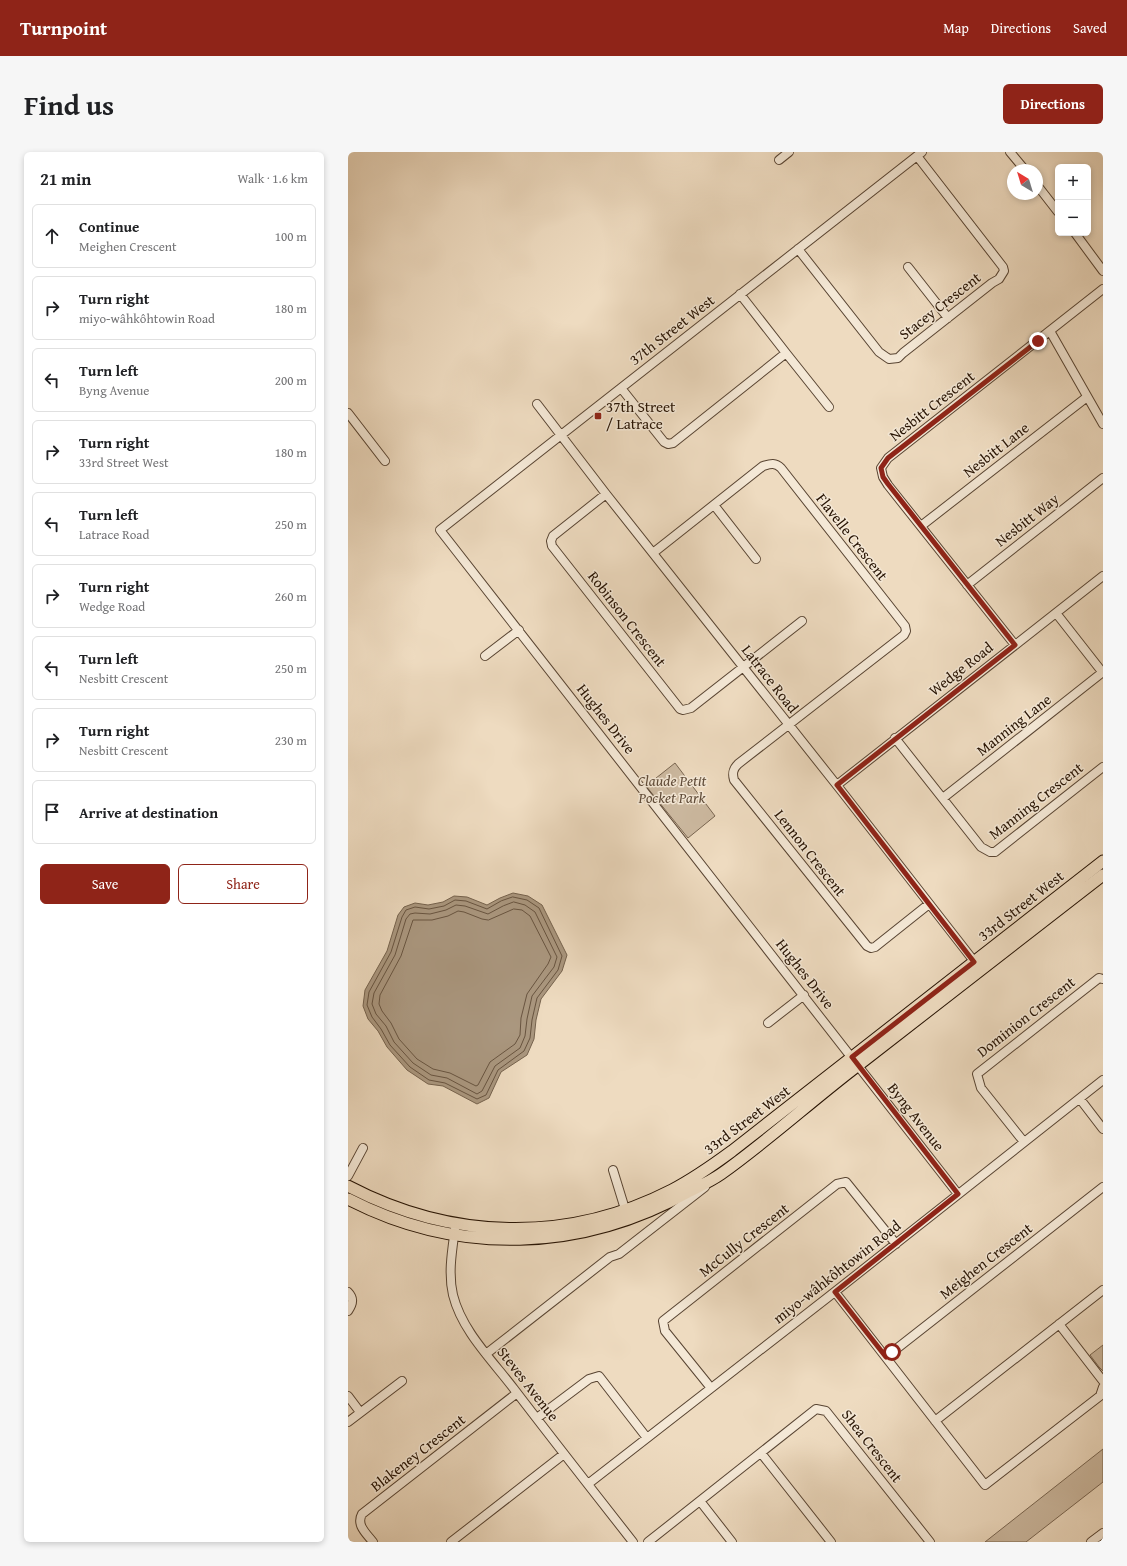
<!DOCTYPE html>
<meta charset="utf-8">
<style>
:root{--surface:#fff;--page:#f6f6f6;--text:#202124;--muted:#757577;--line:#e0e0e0;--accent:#8f2418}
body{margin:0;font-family:"Gentium Book Plus",serif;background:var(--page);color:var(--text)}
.controls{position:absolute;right:12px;top:12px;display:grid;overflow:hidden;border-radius:6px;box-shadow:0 2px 6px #0003}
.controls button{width:36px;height:36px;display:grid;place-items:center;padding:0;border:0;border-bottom:1px solid var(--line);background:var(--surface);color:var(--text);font:20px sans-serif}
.compass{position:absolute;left:659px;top:12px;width:36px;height:36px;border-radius:50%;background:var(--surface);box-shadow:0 2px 6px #0003;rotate:322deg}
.stop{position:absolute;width:12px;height:12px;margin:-9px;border:3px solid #8f2418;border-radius:50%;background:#fff}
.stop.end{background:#8f2418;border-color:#fff;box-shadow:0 1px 4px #0008}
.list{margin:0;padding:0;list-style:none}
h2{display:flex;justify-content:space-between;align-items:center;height:52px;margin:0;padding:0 16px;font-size:17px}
h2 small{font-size:13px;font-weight:400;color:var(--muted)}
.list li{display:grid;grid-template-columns:26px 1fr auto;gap:12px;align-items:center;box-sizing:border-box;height:64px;margin:0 8px 8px;padding:0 8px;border:1px solid var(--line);border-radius:6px}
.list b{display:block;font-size:15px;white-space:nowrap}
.list p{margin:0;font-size:13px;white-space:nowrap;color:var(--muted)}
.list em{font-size:13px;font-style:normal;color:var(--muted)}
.actions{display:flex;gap:8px;padding:12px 16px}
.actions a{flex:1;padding:9px 0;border:1px solid var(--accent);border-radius:6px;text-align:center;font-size:14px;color:var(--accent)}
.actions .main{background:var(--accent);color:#fff}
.icon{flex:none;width:22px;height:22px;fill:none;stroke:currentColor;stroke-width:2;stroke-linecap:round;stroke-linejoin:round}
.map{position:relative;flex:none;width:755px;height:1390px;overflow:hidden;border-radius:6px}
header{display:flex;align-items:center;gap:24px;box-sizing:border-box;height:56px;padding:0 20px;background:var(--accent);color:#fff}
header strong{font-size:19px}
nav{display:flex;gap:22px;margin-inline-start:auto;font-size:14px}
.intro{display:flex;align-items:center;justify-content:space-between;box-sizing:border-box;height:96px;padding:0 24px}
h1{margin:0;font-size:28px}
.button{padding:10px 18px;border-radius:6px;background:var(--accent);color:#fff;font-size:14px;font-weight:700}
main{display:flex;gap:24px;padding:0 24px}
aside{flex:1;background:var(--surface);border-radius:6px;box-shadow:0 2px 6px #0003}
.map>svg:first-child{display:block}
.green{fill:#ccb9a0;stroke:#796651}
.water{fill:#aa977f;stroke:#75624d}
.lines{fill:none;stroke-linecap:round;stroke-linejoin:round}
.shore{stroke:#685440;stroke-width:1}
.minor-casing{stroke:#584432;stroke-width:10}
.major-casing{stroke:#261202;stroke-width:13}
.minor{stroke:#f4e8d6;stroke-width:8}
.major{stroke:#eedbc0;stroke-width:11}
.route{stroke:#8f2418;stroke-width:5}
.poi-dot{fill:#8f2418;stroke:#f4e8d6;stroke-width:1.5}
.labels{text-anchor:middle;stroke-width:3;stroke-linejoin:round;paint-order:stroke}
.street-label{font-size:15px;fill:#261202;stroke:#f4e8d6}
.poi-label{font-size:15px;fill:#261202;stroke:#f4e8d6;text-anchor:start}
.park-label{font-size:15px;font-style:italic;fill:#604c39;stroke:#f4e8d6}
</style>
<header>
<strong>Turnpoint</strong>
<nav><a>Map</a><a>Directions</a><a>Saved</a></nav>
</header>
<div class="intro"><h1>Find us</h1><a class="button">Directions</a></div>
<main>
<aside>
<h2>21 min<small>Walk · 1.6 km</small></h2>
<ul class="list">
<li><svg class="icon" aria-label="ahead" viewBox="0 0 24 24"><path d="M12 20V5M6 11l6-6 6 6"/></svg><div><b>Continue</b><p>Meighen Crescent</p></div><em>100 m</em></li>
<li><svg class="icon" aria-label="right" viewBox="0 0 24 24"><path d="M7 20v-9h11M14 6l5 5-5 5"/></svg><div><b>Turn right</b><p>miyo-wâhkôhtowin Road</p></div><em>180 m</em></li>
<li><svg class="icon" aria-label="left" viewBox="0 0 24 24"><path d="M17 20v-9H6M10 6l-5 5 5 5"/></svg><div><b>Turn left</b><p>Byng Avenue</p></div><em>200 m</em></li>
<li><svg class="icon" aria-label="right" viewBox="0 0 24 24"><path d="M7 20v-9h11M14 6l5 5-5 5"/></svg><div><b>Turn right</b><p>33rd Street West</p></div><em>180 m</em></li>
<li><svg class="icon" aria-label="left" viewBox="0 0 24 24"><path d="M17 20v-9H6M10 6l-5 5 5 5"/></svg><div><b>Turn left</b><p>Latrace Road</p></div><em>250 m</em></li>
<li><svg class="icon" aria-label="right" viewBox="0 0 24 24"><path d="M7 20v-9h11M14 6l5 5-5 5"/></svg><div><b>Turn right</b><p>Wedge Road</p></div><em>260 m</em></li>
<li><svg class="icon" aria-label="left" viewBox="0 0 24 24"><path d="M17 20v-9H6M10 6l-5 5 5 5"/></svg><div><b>Turn left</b><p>Nesbitt Crescent</p></div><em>250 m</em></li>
<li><svg class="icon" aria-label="right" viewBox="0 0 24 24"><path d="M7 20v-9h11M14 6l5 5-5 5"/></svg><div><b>Turn right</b><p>Nesbitt Crescent</p></div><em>230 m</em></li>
<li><svg class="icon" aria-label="arrive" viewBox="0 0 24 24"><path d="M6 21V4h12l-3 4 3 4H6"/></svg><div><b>Arrive at destination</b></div></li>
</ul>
<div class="actions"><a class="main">Save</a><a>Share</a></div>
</aside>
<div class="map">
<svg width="755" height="1390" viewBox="0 0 755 1390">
<rect width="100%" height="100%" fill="#eedbc0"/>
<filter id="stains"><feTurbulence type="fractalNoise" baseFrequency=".005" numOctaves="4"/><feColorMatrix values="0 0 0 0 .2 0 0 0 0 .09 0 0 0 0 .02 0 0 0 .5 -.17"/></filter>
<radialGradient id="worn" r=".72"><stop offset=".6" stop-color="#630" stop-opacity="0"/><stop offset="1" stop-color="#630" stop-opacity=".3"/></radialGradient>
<!-- green -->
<path class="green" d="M327,611L367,664L340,686L298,634Z
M755,1193V1219L751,1215L742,1203Z
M755,1297V1330L678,1390H637Z"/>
<!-- water -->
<path class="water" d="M165,741L180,744L194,753L219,803L214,819L193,847L188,868L186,887L179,903L153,920L141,946L129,952L95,934L80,932L59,918L39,895L30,879L20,867L15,854L17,838L39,799L50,763L56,755L67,751L80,753L95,750L106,744L119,745L139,753L152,746Z"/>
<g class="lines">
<!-- shore -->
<path class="shore" d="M165,745L179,748L191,756L214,804L210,818L189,846L184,868L182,886L176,899L150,918L138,943L129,947L97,931L81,928L62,915L42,893L33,877L24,865L19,853L21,840L43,800L54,765L58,758L67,755L81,757L96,754L107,748L118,749L139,757L153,749Z
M166,750L177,753L187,760L209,805L206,815L184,844L179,867L177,884L172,896L147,914L134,939L129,942L99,926L83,923L65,911L46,890L38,874L28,862L24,852L26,841L47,803L58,767L62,762L67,761L82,762L98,758L108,753L117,754L140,762L155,754Z
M166,757L174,758L182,764L203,805L200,812L179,842L173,866L172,883L167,892L142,910L130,933L128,934L102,921L85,917L69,907L51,887L43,871L34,859L31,852L32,843L53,804L65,768H84L100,764L110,759L116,760L134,767L140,768Z"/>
<defs>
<path id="minor" d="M574,0L92,378L610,1042
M662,0L677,18
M431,8L441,0
M689,33L710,60
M727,81L755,119
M450,97L531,200L541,207L550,206L555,201L644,131L651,127L656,119L655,115L569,4
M560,115L600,166
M702,179L755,272
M438,201L481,255
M273,236L316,290L320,292L325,291L438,201L392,142
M189,252L258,342L495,641L629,813
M0,261L37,309
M258,342L205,384L203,389L204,394L332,557L335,558L343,556L454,469
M366,353L408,407
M573,374L739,245
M305,401L415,314C422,312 427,310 433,316L557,474L558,479L556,483L390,612C385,617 384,621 386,628L519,794L523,796L527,795L581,752
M619,433L755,326
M708,461L755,521
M667,493L540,333L535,325L533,316L540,306L755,137
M137,504L171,478
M547,586L633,695L642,700H647L755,615
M489,633L755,424
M595,646L755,520
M420,871L456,843
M732,947L755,977
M676,990L633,936L629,922L751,826L755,827
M265,1018L277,1057
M0,1024L15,996
M107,1077C104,1099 100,1121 105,1143C114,1179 144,1208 166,1237C205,1288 245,1339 285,1390
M0,1140C6,1146 5,1152 0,1159
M487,1140L637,1333L752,1244L755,1235
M711,1172L755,1229
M138,1202L262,1105L271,1102L357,1035
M538,1205L755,1035
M363,1236L317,1179L315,1169L489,1032L498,1030L548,1092
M0,1244L12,1260
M189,1266L241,1227L251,1224L299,1286
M587,1269L755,1138
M0,1270L54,1229
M413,1301L483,1390
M240,1332L479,1146L755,928
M352,1349L384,1390
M25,1390C18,1381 8,1373 14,1362L169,1241
M103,1390L216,1302
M300,1390L468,1257L478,1259L482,1264L582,1390
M743,1390L755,1381"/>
<path id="major" d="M0,1034C103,1088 219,1092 324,1038C345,1027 365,1013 384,999L755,709
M0,1047C110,1104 234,1100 342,1039C352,1034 363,1029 373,1022C418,990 460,952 504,918C588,853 672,788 755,723"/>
</defs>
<!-- minor casing -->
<use href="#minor" class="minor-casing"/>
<!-- major casing -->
<use href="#major" class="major-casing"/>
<!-- minor -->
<use href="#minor" class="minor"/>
<!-- major -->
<use href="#major" class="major"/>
</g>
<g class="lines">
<!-- route -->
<path class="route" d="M544,1200L538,1205L487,1140L610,1042L504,905L626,810L489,633L667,493L540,332L535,325L533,316L540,306L690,189"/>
</g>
<!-- markers -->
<rect class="poi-dot" x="246" y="260" width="8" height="8" rx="2"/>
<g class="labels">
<!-- street labels -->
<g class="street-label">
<text transform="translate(592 154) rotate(-38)" y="5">Stacey Crescent</text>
<text transform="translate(324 178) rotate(-38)" y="5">37th Street West</text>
<text transform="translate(584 254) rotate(-38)" y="5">Nesbitt Crescent</text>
<text transform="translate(648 298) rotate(-38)" y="5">Nesbitt Lane</text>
<text transform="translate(679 368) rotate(-38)" y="5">Nesbitt Way</text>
<text transform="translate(504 385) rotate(52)" y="5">Flavelle Crescent</text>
<text transform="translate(279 467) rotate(52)" y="5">Robinson Crescent</text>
<text transform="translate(613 517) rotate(-38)" y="5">Wedge Road</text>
<text transform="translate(422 527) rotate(52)" y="5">Latrace Road</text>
<text transform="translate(258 567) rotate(52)" y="5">Hughes Drive</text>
<text transform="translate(666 573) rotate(-38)" y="5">Manning Lane</text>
<text transform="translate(688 649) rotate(-38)" y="5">Manning Crescent</text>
<text transform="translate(462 701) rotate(52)" y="5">Lennon Crescent</text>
<text transform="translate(673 754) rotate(-38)" y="5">33rd Street West</text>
<text transform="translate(457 822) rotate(52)" y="5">Hughes Drive</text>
<text transform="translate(678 865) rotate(-38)" y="5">Dominion Crescent</text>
<text transform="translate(568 965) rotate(52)" y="5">Byng Avenue</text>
<text transform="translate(399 968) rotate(-37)" y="5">33rd Street West</text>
<text transform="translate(396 1088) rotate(-38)" y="5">McCully Crescent</text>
<text transform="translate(638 1109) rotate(-38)" y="5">Meighen Crescent</text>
<text transform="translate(489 1120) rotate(-38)" y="5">miyo-wâhkôhtowin Road</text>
<text transform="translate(180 1232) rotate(52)" y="5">Steves Avenue</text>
<text transform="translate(524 1294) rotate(52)" y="5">Shea Crescent</text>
<text transform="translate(70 1301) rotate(-38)" y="5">Blakeney Crescent</text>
</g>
<!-- poi labels -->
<g class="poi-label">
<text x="258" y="260">37th Street<tspan x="258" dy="17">/ Latrace</tspan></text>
</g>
<!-- park labels -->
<g class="park-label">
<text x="324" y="634">Claude Petit<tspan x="324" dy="17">Pocket Park</tspan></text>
</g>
</g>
<rect width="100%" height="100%" filter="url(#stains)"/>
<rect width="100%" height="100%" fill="url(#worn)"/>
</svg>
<div class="controls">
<button>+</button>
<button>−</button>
</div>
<svg class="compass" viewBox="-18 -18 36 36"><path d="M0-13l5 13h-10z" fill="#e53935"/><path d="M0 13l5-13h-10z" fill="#757577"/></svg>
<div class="stop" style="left:544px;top:1200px"></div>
<div class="stop end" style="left:690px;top:189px"></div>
</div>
</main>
